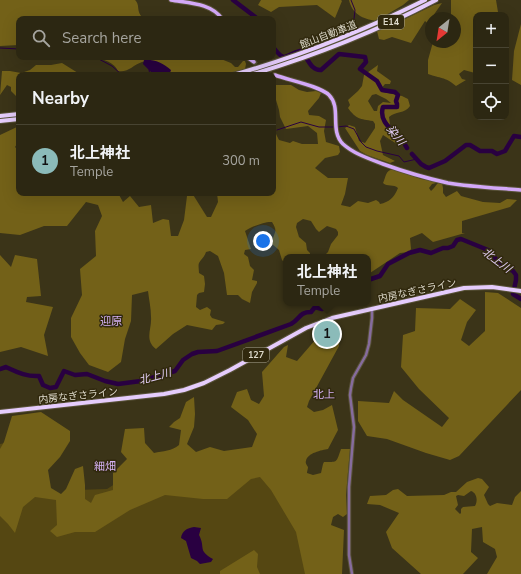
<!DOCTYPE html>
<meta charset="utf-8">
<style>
:root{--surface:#2c2712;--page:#383320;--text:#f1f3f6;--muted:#a6a59f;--line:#484432;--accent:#8bbbb9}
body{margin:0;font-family:"Nunito Sans","Noto Sans JP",sans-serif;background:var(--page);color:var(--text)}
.controls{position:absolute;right:12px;top:12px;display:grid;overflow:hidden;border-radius:8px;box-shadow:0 4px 16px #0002}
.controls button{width:36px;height:36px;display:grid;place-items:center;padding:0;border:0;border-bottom:1px solid var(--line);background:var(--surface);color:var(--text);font:20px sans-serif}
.compass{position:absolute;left:425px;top:12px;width:36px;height:36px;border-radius:50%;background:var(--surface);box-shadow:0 4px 16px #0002;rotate:210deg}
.you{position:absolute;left:263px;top:241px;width:14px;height:14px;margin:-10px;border:3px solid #fff;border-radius:50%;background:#1a73e8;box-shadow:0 0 0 6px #1a73e833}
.badge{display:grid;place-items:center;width:26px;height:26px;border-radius:50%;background:var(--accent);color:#111;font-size:13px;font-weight:700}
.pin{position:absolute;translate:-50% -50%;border:2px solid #fff;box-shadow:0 1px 4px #0006}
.popup{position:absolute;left:283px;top:254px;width:88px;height:52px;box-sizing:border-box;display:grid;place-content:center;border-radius:8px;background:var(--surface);filter:drop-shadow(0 1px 3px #0005);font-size:13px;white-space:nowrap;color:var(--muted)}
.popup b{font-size:15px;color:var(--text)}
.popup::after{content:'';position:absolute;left:50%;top:100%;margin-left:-8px;border:8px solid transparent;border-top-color:var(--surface)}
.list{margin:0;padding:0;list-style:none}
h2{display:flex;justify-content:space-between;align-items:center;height:52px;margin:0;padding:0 16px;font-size:17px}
h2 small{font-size:13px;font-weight:400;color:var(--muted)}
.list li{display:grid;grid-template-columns:26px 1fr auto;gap:12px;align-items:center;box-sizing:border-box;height:72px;padding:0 16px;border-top:1px solid var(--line)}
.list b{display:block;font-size:15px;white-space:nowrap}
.list p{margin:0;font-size:13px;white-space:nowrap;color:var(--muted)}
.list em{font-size:13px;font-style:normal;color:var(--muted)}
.icon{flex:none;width:22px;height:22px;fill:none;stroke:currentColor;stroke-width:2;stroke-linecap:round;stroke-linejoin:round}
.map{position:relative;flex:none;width:521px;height:574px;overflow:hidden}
.search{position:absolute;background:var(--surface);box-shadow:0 4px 16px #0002;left:16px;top:16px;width:260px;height:44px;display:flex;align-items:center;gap:10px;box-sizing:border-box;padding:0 14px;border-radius:8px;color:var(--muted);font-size:15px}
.panel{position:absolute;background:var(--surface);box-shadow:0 4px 16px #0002;left:16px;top:72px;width:260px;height:124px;border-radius:8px}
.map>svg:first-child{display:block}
.green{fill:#554712}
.forest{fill:#736118;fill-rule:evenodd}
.water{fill:#290041}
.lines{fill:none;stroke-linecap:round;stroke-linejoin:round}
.stream{stroke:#290041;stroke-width:1}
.river{stroke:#290041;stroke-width:4.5}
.major-tunnel{stroke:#534d33;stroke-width:3.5;stroke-dasharray:3.5 2;stroke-linecap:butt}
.minor-casing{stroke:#585238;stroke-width:4.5}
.major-casing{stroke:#585238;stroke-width:5.5}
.highway-casing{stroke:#585238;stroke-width:6}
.minor{stroke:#866c9d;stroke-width:2.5}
.major{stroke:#d3a8f8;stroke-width:3.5}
.highway{stroke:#e5ccfc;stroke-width:4}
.labels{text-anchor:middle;stroke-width:3;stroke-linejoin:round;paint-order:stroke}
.shield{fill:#31290e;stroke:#a9a492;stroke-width:1}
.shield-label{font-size:9px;font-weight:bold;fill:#ddd9ca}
.street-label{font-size:10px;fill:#ddd9ca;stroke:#31290e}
.water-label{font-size:11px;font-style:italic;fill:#e3cff6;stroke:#31290e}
.neighbourhood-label{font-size:11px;fill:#d5b1f4;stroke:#31290e}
</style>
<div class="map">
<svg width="521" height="574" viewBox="0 0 521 574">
<rect width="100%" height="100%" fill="#3b3418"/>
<!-- green -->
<path class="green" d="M37,436V484L71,499L76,490L107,489L121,480L267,465L334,574H0V444Z"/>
<!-- forest -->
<path class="forest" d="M0,0H135C141,6 135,11 144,19H19V45L0,46Z
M261,0H341L342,1L335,18L317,5L279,7L271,12L258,5Z
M349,0H409L403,5L376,21C363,19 352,14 349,0Z
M451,0H496L498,12L496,15H476V72L475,73L464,70L459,74L462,79L466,80L456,86C444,76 441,79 428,74V60L433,42H455V18H451Z
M442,3L433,16L434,18H431V26L425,21L411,43L392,37L384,40L379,39L377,31L403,20L434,5Z
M521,24V85L512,80L514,51Z
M96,57H216L231,63L235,67H238L243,61H245L246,64L245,69L224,75H173C169,69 149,60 142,62C133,65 128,73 118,71C114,62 104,60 96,57Z
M62,63L78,73L85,75H19V99L11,91V87L7,85L0,95L2,71H10L21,73L30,70L36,65H51Z
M378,65L377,71L391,81L390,84H385L380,90L383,92L402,96L408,99L410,106C405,114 395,111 389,117L391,132L399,135L407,144L400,146L383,135L380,141L383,155L395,161L390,163L367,155L360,151L345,128L349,125L355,127L359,141L365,143L375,128V124L373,121C360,119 356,119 348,108L350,105L348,100L358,91L362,86L364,75ZM376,94L386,99L391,103L383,102L378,106L377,111H374L368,101L372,95Z
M273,85H291L299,90L307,92L316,91L321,93L319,98L308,111L309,115L319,116L326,120L324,131L326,142L339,146L340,152L338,155L325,158L315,168L328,178H348L345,194L341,205L350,207L358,201L368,203L376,200L379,202L380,204C389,202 394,198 398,188C394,184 387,187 383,183C386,177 385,170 394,169L421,179L436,181V183L432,184L429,188L431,191L434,188L437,184L440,182L442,183L443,188V193L446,197L457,191L461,196L483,202L500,203L507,199L517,200L510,207L462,221V233H465L433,242L422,233L410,238L411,249L409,252L400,253L370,273L368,270V257H323L328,252L331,244L338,235V232L336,229L327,226L319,232L316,229L311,221L303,219L297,223L296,227L299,237L306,243L307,250L310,253V257H286V264L282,260L279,250L272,244C273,232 279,233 272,222C266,221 250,227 245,231L251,249L245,250L244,254L248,257L250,266L254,270L252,280L257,281V283L252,292L250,303L242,299L238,295H227L224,273L218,256L210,251L206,252C204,258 201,259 199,263C198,265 199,270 199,273L204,276L205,284L204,292L199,293L197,295L196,307L200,310L207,307L211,310L210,315L212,318L225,322L223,324L216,325L212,330L187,325L173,334L156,349C144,340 152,329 151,317C151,308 149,300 148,291L132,295L131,321L125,339L121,362L108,372L89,365L80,353L71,337V318L82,295L80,269L96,256L95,231L102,216L98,205L86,202L67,226H44L20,235L0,233V135L19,126V141L15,147L19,151V193H118L123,202L130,196L139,207L151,205L153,223L163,219L169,220L171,236H178L184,220L187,196L192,193L207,217H211L218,202L217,193H273V135L276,134L279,140L290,143L293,141L302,144H318L317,133L308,126L286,129L280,117L279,110L276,100L273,96Z
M0,255L11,267L15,255L37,259L41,296L27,297L26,302L53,307L44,335L48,356L21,347L0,352Z
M485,292L498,293L521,308V390L459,456L450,460L426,453L387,439L367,436L358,421V401L389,403L394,391L403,400L442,427L449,418L419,389L401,367L403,335L415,331L416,308L450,309L460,299L476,310L467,322L461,340L469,346L485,331Z
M321,325L340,328L339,346L309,401L307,407L314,412L323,410L332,405L338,430L328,449C322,450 307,453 306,461C305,463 307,465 308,467C308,469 307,471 307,473L313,475L321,473L323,464L324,462C338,462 336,463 341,449H350L346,495L347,514L343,517L338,514L333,517L331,525L344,530L342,574H305L296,532L271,490L260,477L251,479L227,499H203L165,495L130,510L95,532H75L57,537L50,531L57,525L56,500L35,497L23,507L15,533L8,524L0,516V449L4,442L12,416L41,412L70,431V441L60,457L48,470L51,488L61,494L66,489L75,469L83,466L85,485V499L91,503L95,495L113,490V473L127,459L121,452L125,429L144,428L145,443L154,453C163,451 172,451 179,445L181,430L169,427L174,422L180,418L186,402L194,397L195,414L194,427L187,444L196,452L210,447L224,451L252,447L257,434L248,420L231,407L237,392L247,389L251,400L259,404L264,396L262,372L284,347L288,345L286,357L297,361L316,339Z
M478,478L482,479L489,487L484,495L488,504L490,506L497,503L512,505L515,497L521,491V574H487L497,557L495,549L483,542L482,527L472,529L471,552L478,558L463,574H421L392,548L386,532L399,513L380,505L367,504L370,496L386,495L393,490L398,489L407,496L444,495L451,492H456L467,482ZM471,491C477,493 478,501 475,506L463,507L461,509V513L460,514L455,509L458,505L456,496L458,495L464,496Z
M254,550L258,554L257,567L260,574H220V571Z"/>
<!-- water -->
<path class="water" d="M144,60C154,59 163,63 171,70L170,73C153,76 155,76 143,64Z
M194,527L201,528L199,535C206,548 197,550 213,559L211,562L200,564L197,561L191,558L186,541L181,538C182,531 187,528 194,527Z"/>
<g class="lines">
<!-- stream -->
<path class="stream" d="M351,0L355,10L354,19
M0,48L19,49
M95,57L112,66L122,75
M149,70L150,75
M169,72L173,75
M337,127L346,126L354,129L361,142L366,147L377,151L399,156L404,162L417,159
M277,130L301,122L319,127H334"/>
<!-- river -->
<path class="river" d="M233,0L258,19
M273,47C286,64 284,55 300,51C308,56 310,71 321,70L339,54L365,57L366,62L360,69L377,81L382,90L395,92L398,95L396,101L397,104V107H383C377,125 401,134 407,148
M412,154L421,164L426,167L429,168L445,161L466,145H470L480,151H492L497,154L505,151L514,136L521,137
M368,280L380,276L388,264L409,253L420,250L431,253L443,248H448L453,246L457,240L461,239L488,250L501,265L513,271L516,275V280L513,294L521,299
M0,369L6,367C17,372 27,377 39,376L43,385L50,388L56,387L64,371L75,375L87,374L105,381L118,384L141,381L175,371L183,360L192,354L198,352L217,351L291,324C300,319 299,312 311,312L315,307L322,309L334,303"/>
<!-- major-tunnel -->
<path class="major-tunnel" d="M254,62L275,75"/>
<defs>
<path id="minor" d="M352,574L349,555V487L354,427L350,395L351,388L353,378L366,355L369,344L372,318V308"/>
<path id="major" d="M171,0C188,3 212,3 222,19
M247,57L254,62
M275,75C288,80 320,86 329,95C342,108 329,130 343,144C354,154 370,159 383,164C405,172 426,178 448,183C472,187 497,188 521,190"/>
<path id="highway" d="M233,75C300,56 363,31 425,0
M250,75C314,56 377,31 436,0
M0,116L19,114
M0,121L19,119
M0,412L164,394L184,390L204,383L230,370L306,328L332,318L464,288L492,287L521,291"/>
</defs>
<!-- minor casing -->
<use href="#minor" class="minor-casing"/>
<!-- major casing -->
<use href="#major" class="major-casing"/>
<!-- highway casing -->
<use href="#highway" class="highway-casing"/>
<!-- minor -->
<use href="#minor" class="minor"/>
<!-- major -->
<use href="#major" class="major"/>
<!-- highway -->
<use href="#highway" class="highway"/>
</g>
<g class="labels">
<!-- shield labels -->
<g class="shield">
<rect x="378" y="15" width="26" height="14" rx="3"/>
<rect x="243" y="348" width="26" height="14" rx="3"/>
</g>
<g class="shield-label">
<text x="391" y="25">E14</text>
<text x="256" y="358">127</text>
</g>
<!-- street labels -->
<g class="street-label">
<text transform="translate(328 34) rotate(-21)" y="4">館山自動車道</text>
<text transform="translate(417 290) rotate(-12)" y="4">内房なぎさライン</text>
<text transform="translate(78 395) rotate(-6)" y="4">内房なぎさライン</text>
</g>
<!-- water labels -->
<g class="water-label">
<text transform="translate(396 135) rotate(51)" y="4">染川</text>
<text transform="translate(497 260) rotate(37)" y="4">北上川</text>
<text transform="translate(155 376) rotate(-15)" y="4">北上川</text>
</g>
<!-- neighbourhood labels -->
<g class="neighbourhood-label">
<text x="111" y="325">迎原</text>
<text x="324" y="398">北上</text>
<text x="105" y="470">細畑</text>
</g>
</g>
</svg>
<div class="controls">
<button>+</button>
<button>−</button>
<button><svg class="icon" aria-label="locate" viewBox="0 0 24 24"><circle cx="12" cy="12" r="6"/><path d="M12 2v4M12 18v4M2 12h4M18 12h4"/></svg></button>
</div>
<svg class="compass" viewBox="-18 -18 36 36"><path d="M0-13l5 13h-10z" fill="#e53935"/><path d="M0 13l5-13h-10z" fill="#a6a59f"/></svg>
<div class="you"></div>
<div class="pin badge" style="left:327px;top:334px">1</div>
<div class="popup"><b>北上神社</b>Temple</div>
<div class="search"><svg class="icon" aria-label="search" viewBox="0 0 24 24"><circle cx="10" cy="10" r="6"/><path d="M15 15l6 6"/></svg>Search here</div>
<section class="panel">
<h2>Nearby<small></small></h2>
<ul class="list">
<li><span class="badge">1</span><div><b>北上神社</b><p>Temple</p></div><em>300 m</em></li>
</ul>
</section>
</div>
